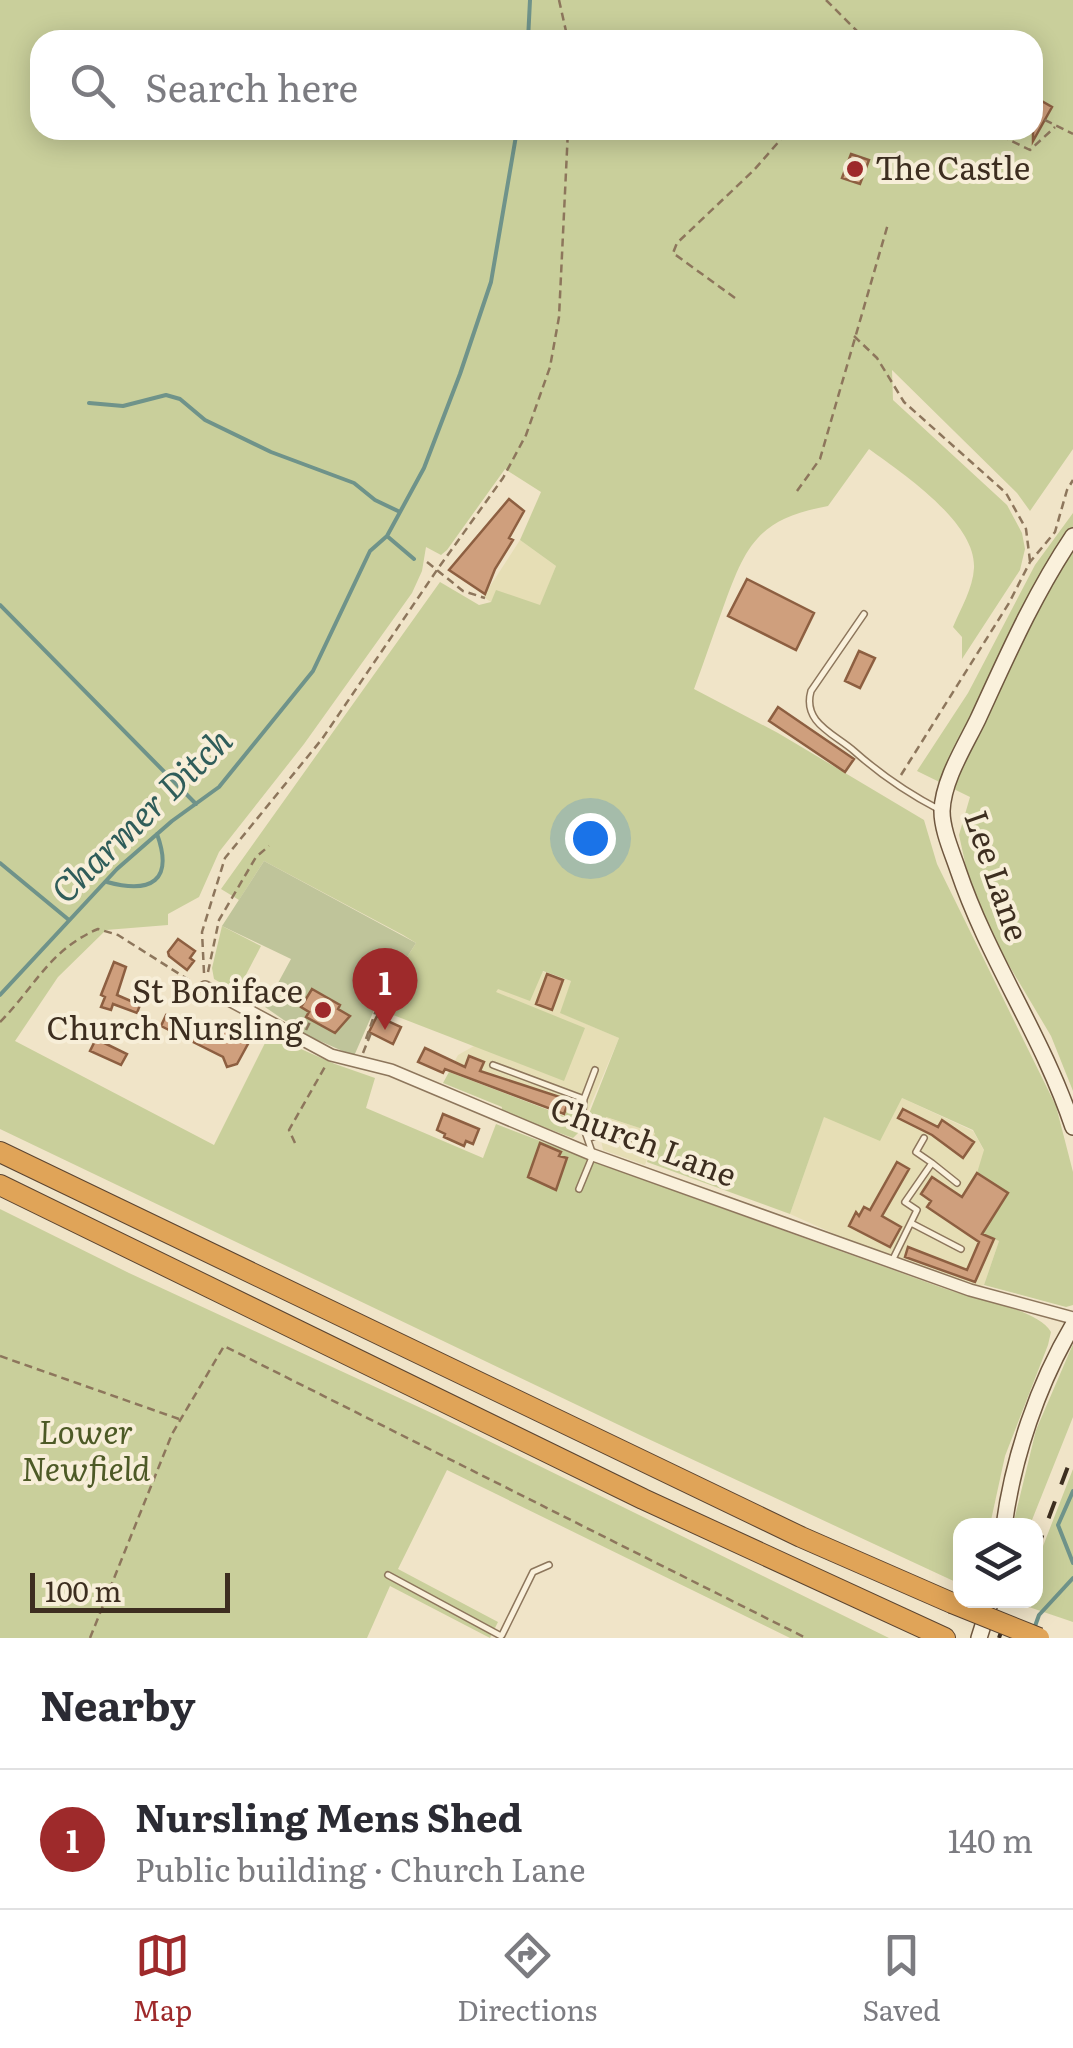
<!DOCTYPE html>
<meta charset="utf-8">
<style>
:root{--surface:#fff;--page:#f2f2f3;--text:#2b2b33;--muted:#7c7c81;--line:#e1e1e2;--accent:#9e2a2b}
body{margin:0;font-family:Literata,serif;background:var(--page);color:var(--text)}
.controls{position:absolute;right:30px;bottom:30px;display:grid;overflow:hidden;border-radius:20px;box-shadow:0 5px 25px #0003}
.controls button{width:90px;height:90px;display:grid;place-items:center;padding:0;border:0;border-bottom:2px solid var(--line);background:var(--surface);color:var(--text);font:50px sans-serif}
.scale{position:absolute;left:30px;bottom:25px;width:200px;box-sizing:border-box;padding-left:10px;border:5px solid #3d2e20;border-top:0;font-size:28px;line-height:35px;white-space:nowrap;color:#3d2e20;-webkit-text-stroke:8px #f7eed8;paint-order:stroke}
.you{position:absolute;left:590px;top:838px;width:35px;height:35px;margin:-25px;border:8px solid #fff;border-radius:50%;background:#1a73e8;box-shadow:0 0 0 15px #1a73e833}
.badge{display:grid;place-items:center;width:65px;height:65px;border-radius:50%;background:var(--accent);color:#fff;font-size:32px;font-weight:700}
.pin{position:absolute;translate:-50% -82px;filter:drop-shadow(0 2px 5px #0008)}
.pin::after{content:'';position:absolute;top:52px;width:35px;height:30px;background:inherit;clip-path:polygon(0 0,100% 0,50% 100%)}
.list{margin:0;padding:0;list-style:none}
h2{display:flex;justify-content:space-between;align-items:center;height:130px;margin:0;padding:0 40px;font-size:42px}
h2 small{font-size:32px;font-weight:400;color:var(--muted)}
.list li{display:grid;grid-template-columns:65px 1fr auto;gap:30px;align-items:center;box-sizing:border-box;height:140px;padding:0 40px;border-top:2px solid var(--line)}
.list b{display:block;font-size:38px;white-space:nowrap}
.list p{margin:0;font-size:32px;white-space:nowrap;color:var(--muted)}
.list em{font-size:32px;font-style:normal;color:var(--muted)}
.icon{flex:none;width:55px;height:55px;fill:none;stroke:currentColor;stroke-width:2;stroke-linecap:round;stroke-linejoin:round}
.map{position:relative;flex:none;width:1073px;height:1638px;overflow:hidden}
.search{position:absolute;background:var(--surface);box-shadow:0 5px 25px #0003;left:30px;right:30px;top:30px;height:110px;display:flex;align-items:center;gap:25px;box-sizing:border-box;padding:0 35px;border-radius:30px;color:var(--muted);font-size:38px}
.sheet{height:270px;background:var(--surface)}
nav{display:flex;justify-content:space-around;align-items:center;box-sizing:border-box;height:140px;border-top:2px solid var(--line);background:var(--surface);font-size:28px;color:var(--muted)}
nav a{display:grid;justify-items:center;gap:5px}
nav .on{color:var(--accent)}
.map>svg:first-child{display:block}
.farmland{fill:#e6deb5}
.green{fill:#c9cf9b;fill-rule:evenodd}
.cemetery{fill:#bfc49a}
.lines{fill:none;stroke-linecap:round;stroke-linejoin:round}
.stream{stroke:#6f938a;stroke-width:4}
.building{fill:#cf9f7d;stroke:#8d5f41;stroke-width:2.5}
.lane-casing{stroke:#8d765c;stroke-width:8}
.street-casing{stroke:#8d765c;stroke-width:14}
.secondary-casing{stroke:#6f573f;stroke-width:18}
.highway-casing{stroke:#5b4430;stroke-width:22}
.path{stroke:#8d765c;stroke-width:2.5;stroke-dasharray:8 5;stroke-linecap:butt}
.lane{stroke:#faf1dc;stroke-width:5}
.street{stroke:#faf1dc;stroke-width:11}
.secondary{stroke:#faf1dc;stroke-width:15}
.highway{stroke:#e0a458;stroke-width:20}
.rail{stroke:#3d2e20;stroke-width:4;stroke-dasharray:18 18;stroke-linecap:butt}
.highway-bridge-casing{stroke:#5b4430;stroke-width:22;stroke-linecap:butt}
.highway-bridge{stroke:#e0a458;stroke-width:20}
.poi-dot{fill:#9e2a2b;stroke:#f7eed8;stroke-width:4}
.labels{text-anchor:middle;stroke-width:8;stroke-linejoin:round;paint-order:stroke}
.poi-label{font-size:32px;fill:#3d2e20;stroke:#f7eed8;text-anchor:start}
.street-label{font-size:32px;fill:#3d2e20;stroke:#f7eed8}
.park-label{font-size:32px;font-style:italic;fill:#4d5a26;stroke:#f7eed8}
.water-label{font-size:35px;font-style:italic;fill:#2f5d5a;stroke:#f7eed8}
</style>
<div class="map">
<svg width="1073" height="1638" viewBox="0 0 1073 1638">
<rect width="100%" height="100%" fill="#f0e4c8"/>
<!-- farmland -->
<path class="farmland" d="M520,540L556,566L540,606L497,591L491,602L483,597Z
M541,971L571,981L561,1013L619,1038L579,1132L578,1118L449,1072L458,1055L474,1046L497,988Z
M902,1098L973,1131L1008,1193L983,1233L999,1241L984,1285L979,1287L870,1250L790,1214L824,1116Z
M605,1117L656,1133L645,1165L603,1150L599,1130Z"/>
<!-- green -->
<path class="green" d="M0,0H1073V449L1030,511L1017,493L892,370L893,400L1007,505L1022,533L1025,549L1020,570L962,659V637L953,627C961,608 973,588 974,568C976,522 903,474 869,449L828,506C758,519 746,544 723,608C713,635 704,662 694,689L778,733L924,820L937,864L1056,1106L1073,1172V1305L1066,1307L984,1285L999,1241L983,1234L1008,1193L977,1173L984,1150L973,1130L902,1098L880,1141L824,1117L790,1214L647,1162L655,1133L606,1117L599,1130L585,1124L619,1038L560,1013L571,981L543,971L530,1001L498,989L496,992L585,1028L564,1081L375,1008L416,943L403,935L264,861L239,900L221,889L440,582L479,605L491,602L496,590L540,605L556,566L520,540L541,492L505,469L447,550L441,555L426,547L422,571L412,593L304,744L219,852L199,897L168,914V925L106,930L58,977L15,1041L214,1145L269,1035L335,1064L375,1078L366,1108L483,1158L496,1124C643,1181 792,1233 940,1287C969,1298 1037,1308 1051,1332L1048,1345L1005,1456L990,1525L960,1526V1584L642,1436L0,1129ZM40,40H1033V130H40Z
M1073,513V1091L1051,1036L997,945L968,876L959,835L970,797L917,771L968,693L1035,565Z
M222,926L261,946L237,992L214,979L212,968Z
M449,1072L564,1116L568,1109L572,1110L578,1118L579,1132L573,1138L501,1111L502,1107L443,1083Z
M0,1209L129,1273L436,1415L889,1638H790L447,1470L398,1569L498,1622L490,1638L390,1586L367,1638H0Z
M1073,1344V1417L1030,1525H1013L1036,1430Z
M1073,1469V1622L1023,1605L1024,1601L1036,1600V1564Z"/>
<!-- cemetery -->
<path class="cemetery" d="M264,861L416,943L375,1008L354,1056L304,1034L265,1007L291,959L222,926Z"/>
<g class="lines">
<!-- stream -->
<path class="stream" d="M528,40L530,0
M89,403L123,406L166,395L180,399L205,420L271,452L354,483L375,500L400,512
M387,536L414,559
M0,605L196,804
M0,863L69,920
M107,882C151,894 174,881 157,834
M0,995L117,869L172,821L219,787L313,671L370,551L387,536L424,468L460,374L491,282L517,130
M1073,1491L1058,1525L1073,1563
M1034,1629L1039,1615L1073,1578"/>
</g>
<!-- building -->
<path class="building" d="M1033,96L1052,107L1033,141Z
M851,154L869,160L860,184L842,178Z
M509,499L524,511L509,538L513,540L495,569L485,594L449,570Z
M747,579L814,613L796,650L728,616Z
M859,651L875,658L860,688L845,681Z
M778,707L854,759L845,772L769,721Z
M178,939L195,951L190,958L194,961L187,970L169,956L168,952Z
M114,962L126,967L117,995L140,1005L137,1013L113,1004L111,1010L101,1007L105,997L101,995Z
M547,974L563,980L552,1010L536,1004Z
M312,989L340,1005L338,1009L350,1016L335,1033L306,1017L309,1012L301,1007Z
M166,1015L211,1034L213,1030L223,1033L224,1030L249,1042L237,1064L227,1067L223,1057L161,1026Z
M377,1016L401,1027L393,1044L369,1032Z
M96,1039L127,1054L121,1065L90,1051Z
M425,1048L465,1067L469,1056L484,1062L480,1071L569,1100L564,1114L445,1069L443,1073L418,1062Z
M903,1109L938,1127L942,1120L974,1142L963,1158L932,1135L898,1118Z
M443,1114L479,1129L473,1144L466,1141L464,1146L444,1137L445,1134L437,1130Z
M540,1143L561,1152L559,1156L567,1158L556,1190L528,1177Z
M897,1162L909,1169L882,1216L901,1227L890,1247L849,1226L856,1212L859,1216L864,1207L870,1210Z
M977,1173L1008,1193L982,1234L994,1239L975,1282L905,1257L908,1247L967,1270L979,1242L927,1207L931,1201L921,1194L932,1177L962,1197Z"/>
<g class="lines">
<defs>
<path id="lane" d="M864,614L811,691C802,723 835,734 854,751C881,775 907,793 940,810
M493,1065L584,1099L582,1123L593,1155L579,1189
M584,1099L595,1070
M590,1138L608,1132L629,1139
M924,1138L916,1152L932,1163
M911,1223L961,1249
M893,1259L917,1210L905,1202L932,1163L957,1183
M388,1575L501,1636
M502,1635L533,1572L549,1565"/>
<path id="street" d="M205,987L331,1055L391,1070L593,1155L970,1290L1073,1318"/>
<path id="secondary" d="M1073,536C1034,594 1007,656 978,719C965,746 943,780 942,811C942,830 952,852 958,870C988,959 1043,1037 1073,1127
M1004,1526C1013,1458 1038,1384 1073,1325
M979,1638L991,1600"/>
<path id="highway" d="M0,1152L801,1537L952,1603
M0,1185L643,1499L945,1638"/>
</defs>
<!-- lane casing -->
<use href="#lane" class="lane-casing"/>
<!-- street casing -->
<use href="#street" class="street-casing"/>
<!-- secondary casing -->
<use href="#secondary" class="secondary-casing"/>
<!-- highway casing -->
<use href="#highway" class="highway-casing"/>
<!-- path -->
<path class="path" d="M559,0L568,40
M826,0L866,40
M1033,114L1073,134
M989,130L1030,150L1055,127
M735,298L673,253L677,243L754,170L789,130
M854,336L877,358L904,402L1006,493L1026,529L1030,561
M797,491L820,459L888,224
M427,562L463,591L485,598
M901,775L1009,603L1030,562L1055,532L1067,490L1073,480
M208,972L219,920L256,857L269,846
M204,973L202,932L225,858L322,739L437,570L503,478L526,435L550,367L559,317L568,130
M0,1022C35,987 49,950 98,929L118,935L192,982
M306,1030L311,1020
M366,1039L375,1013L385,1014
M363,1053L371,1033
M295,1143L289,1130L326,1065
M0,1356L179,1419
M90,1638L172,1434L224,1346L806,1638"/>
<!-- lane -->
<use href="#lane" class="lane"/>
<!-- street -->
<use href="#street" class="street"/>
<!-- secondary -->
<use href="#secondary" class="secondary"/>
<!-- highway -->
<use href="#highway" class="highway"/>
<!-- rail -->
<path class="rail" d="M1036,1552L1073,1453
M999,1638L1012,1600"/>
<defs>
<path id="highway-bridge" d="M952,1603L1039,1638"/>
</defs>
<!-- highway-bridge casing -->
<use href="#highway-bridge" class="highway-bridge-casing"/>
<!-- highway-bridge -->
<use href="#highway-bridge" class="highway-bridge"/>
</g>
<!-- markers -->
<g class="poi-dot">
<circle cx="855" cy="169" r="10"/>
<circle cx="323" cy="1010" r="10"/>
</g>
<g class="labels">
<!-- poi labels -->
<g class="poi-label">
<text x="875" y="180">The Castle</text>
<text x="303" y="1003" text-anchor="end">St Boniface<tspan x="303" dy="37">Church Nursling</tspan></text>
</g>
<!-- street labels -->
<g class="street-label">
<text transform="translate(996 876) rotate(71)" y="11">Lee Lane</text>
<text transform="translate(643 1142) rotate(21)" y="11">Church Lane</text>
</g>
<!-- park labels -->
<g class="park-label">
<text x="86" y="1444">Lower<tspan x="86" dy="37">Newfield</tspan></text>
</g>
<!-- water labels -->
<g class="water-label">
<text transform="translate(142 816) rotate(-44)" y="12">Charmer Ditch</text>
</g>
</g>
</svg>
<div class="controls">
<button><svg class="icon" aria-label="layers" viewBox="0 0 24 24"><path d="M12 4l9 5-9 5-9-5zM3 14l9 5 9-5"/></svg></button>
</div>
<div class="scale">100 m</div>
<div class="you"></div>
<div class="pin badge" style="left:385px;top:1030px">1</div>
<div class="search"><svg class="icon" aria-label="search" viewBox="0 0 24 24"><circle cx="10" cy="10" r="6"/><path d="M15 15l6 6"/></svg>Search here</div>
</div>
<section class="sheet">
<h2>Nearby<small></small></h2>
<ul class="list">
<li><span class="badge">1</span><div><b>Nursling Mens Shed</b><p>Public building · Church Lane</p></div><em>140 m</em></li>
</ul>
</section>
<nav>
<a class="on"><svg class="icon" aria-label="map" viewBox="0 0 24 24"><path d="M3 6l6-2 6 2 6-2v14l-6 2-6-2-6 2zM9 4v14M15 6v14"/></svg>Map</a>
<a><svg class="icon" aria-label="directions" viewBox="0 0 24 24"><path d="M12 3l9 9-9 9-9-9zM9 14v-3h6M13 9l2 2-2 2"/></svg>Directions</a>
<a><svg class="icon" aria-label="saved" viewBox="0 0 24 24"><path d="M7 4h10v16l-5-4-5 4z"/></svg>Saved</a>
</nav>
